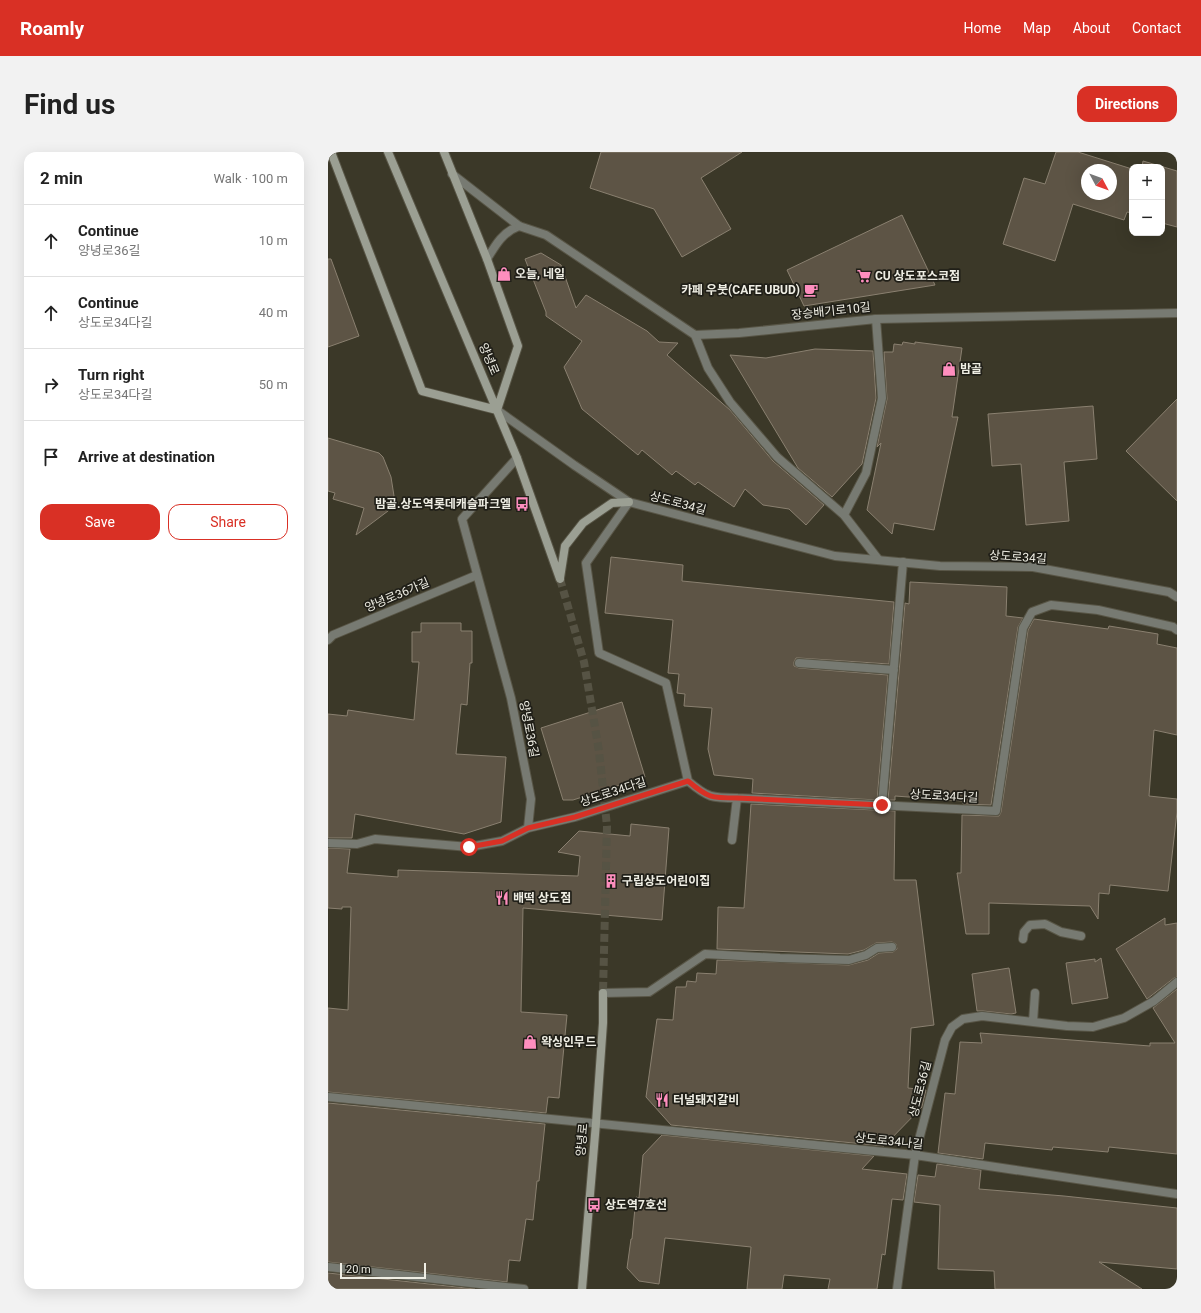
<!DOCTYPE html>
<meta charset="utf-8">
<style>
:root{--surface:#fff;--page:#f2f2f2;--text:#222;--muted:#767676;--line:#e0e0e0;--accent:#d93025}
body{margin:0;font-family:Roboto,"Noto Sans KR",sans-serif;background:var(--page);color:var(--text)}
.controls{position:absolute;right:12px;top:12px;display:grid;overflow:hidden;border-radius:8px;box-shadow:0 4px 16px #0002}
.controls button{width:36px;height:36px;display:grid;place-items:center;padding:0;border:0;border-bottom:1px solid var(--line);background:var(--surface);color:var(--text);font:20px sans-serif}
.compass{position:absolute;left:753px;top:12px;width:36px;height:36px;border-radius:50%;background:var(--surface);box-shadow:0 4px 16px #0002;rotate:131deg}
.scale{position:absolute;left:12px;bottom:10px;width:86px;box-sizing:border-box;padding-left:4px;border:2px solid #efeee4;border-top:0;font-size:11px;line-height:14px;white-space:nowrap;color:#efeee4;-webkit-text-stroke:3px #201f18;paint-order:stroke}
.stop{position:absolute;width:12px;height:12px;margin:-9px;border:3px solid #d93025;border-radius:50%;background:#fff}
.stop.end{background:#d93025;border-color:#fff;box-shadow:0 1px 4px #0008}
.list{margin:0;padding:0;list-style:none}
h2{display:flex;justify-content:space-between;align-items:center;height:52px;margin:0;padding:0 16px;font-size:17px}
h2 small{font-size:13px;font-weight:400;color:var(--muted)}
.list li{display:grid;grid-template-columns:26px 1fr auto;gap:12px;align-items:center;box-sizing:border-box;height:72px;padding:0 16px;border-top:1px solid var(--line)}
.list b{display:block;font-size:15px;white-space:nowrap}
.list p{margin:0;font-size:13px;white-space:nowrap;color:var(--muted)}
.list em{font-size:13px;font-style:normal;color:var(--muted)}
.actions{display:flex;gap:8px;padding:12px 16px}
.actions a{flex:1;padding:9px 0;border:1px solid var(--accent);border-radius:12px;text-align:center;font-size:14px;color:var(--accent)}
.actions .main{background:var(--accent);color:#fff}
.icon{flex:none;width:22px;height:22px;fill:none;stroke:currentColor;stroke-width:2;stroke-linecap:round;stroke-linejoin:round}
.map{position:relative;flex:none;width:849px;height:1137px;overflow:hidden;border-radius:12px}
header{display:flex;align-items:center;gap:24px;box-sizing:border-box;height:56px;padding:0 20px;background:var(--accent);color:#fff}
header strong{font-size:19px}
nav{display:flex;gap:22px;margin-inline-start:auto;font-size:14px}
.intro{display:flex;align-items:center;justify-content:space-between;box-sizing:border-box;height:96px;padding:0 24px}
h1{margin:0;font-size:28px}
.button{padding:10px 18px;border-radius:12px;background:var(--accent);color:#fff;font-size:14px;font-weight:700}
main{display:flex;gap:24px;padding:0 24px}
aside{flex:1;background:var(--surface);border-radius:12px;box-shadow:0 4px 16px #0002}
.map>svg:first-child{display:block}
.building{fill:#5d5445;stroke:#8a8070;fill-rule:evenodd}
.lines{fill:none;stroke-linecap:round;stroke-linejoin:round}
.secondary-tunnel{stroke:#565344;stroke-width:8;stroke-dasharray:8 4;stroke-linecap:butt}
.service-casing{stroke:#585546;stroke-width:10}
.minor-casing{stroke:#585546;stroke-width:10}
.tertiary-casing{stroke:#585546;stroke-width:10}
.secondary-casing{stroke:#585546;stroke-width:10}
.service{stroke:#777a72;stroke-width:8}
.minor{stroke:#777a72;stroke-width:8}
.tertiary{stroke:#777a72;stroke-width:8}
.secondary{stroke:#9b9f93;stroke-width:8}
.route{stroke:#d93025;stroke-width:5}
.labels{text-anchor:middle;stroke-width:3.5;stroke-linejoin:round;paint-order:stroke}
.poi-label{font-size:12px;font-weight:bold;fill:#efeee4;stroke:#201f18;text-anchor:start}
.street-label{font-size:12px;fill:#efeee4;stroke:#201f18}
</style>
<header>
<strong>Roamly</strong>
<nav><a>Home</a><a>Map</a><a>About</a><a>Contact</a></nav>
</header>
<div class="intro"><h1>Find us</h1><a class="button">Directions</a></div>
<main>
<aside>
<h2>2 min<small>Walk · 100 m</small></h2>
<ul class="list">
<li><svg class="icon" aria-label="ahead" viewBox="0 0 24 24"><path d="M12 20V5M6 11l6-6 6 6"/></svg><div><b>Continue</b><p>양녕로36길</p></div><em>10 m</em></li>
<li><svg class="icon" aria-label="ahead" viewBox="0 0 24 24"><path d="M12 20V5M6 11l6-6 6 6"/></svg><div><b>Continue</b><p>상도로34다길</p></div><em>40 m</em></li>
<li><svg class="icon" aria-label="right" viewBox="0 0 24 24"><path d="M7 20v-9h11M14 6l5 5-5 5"/></svg><div><b>Turn right</b><p>상도로34다길</p></div><em>50 m</em></li>
<li><svg class="icon" aria-label="arrive" viewBox="0 0 24 24"><path d="M6 21V4h12l-3 4 3 4H6"/></svg><div><b>Arrive at destination</b></div></li>
</ul>
<div class="actions"><a class="main">Save</a><a>Share</a></div>
</aside>
<div class="map">
<svg width="849" height="1137" viewBox="0 0 849 1137">
<rect width="100%" height="100%" fill="#3b3828"/>
<!-- building -->
<path class="building" d="M273,0H414L373,26L403,77L354,105L326,57L262,36Z
M728,0H750L804,17V61L799,60L796,68L745,52L727,109L675,92L696,26L717,32ZM759,18H783V42H759Z
M815,9L849,19V75L834,71V15H814Z
M574,63L607,133L476,154L459,118Z
M213,101L233,113L248,156L258,143L319,179L331,190L350,191L339,203L402,258L445,309L496,353L478,373L461,357L435,353L417,337L406,355L370,330L367,333L348,319L344,323L314,298L310,303L254,257L236,215L254,189L218,164V160L197,107Z
M0,107H3L31,184L0,195Z
M575,190L587,192V190L634,196L624,265H630L606,378L566,371L564,382L539,358L553,291L549,295L559,247L556,200H565L566,192L574,193Z
M487,197L545,199L548,246L534,312L504,345L470,316L402,203L438,206Z
M849,247V349L798,299Z
M765,254L769,307L736,310L741,369L698,373L693,312L664,314L660,262Z
M0,286L51,301L55,305L63,325L66,344L60,359L28,383L36,356L5,347L7,341L0,339Z
M283,405L355,413L354,429L566,450L561,512L471,506H468L466,510V514L471,516L560,523L549,648L424,641L425,627L386,623L380,597L384,556L356,554L357,542L349,541L351,522L340,521L345,468L277,461Z
M582,430L679,435L678,464L695,466L690,475L663,653L635,652V649L567,644V648H560L577,451L581,452Z
M706,467L780,477L781,474L830,482L829,492L849,496V583L826,578L821,644L849,647V660L840,739L782,733L781,742L771,741L770,767L762,754L661,751V782H638L629,721H633L634,663L668,664H671L673,660L700,478Z
M93,471H133V479H144V511H142L139,553L133,552L128,602L178,605L173,670L136,682L27,662L24,686H0V562L19,564L20,558L86,568L91,510H84V480H93Z
M294,550L317,625L245,648H235L213,576Z
M423,652L567,659L566,728H588L606,873L583,876L580,936L598,938L594,955L556,994L343,973L318,945L329,867L345,868L348,835H358L359,829L368,830L369,821L388,822L389,808L521,813L540,808L551,801L565,800L569,797L568,792L564,790L548,791L536,798L520,802L389,797L390,755L416,756Z
M303,672L341,676L334,768L195,756L193,860L239,863L231,946L220,945L218,961L0,940V856L20,858L23,755H14V757L0,756V696L22,697L19,721L70,725V718L250,724L252,704L230,700L251,679L302,684Z
M837,766V773L849,771V825L846,826L819,847L788,797Z
M773,806L780,846L744,852L738,811L767,807V810Z
M681,816L688,861L683,862L655,859H649L644,822Z
M849,837V1002L781,995L780,1000L725,995L724,998L657,991L655,1007L610,1001L617,941L627,942L632,890L654,891L652,881L822,894V891H847L825,856Z
M0,951L217,972L211,1029H209L205,1068L198,1067L192,1109L181,1108L179,1130L0,1110Z
M334,983L546,1004L534,1017L579,1022L575,1048L564,1047L557,1103L554,1102L549,1137H500L502,1127L456,1123L454,1137H419L423,1095L337,1086L331,1132L311,1129L299,1116L303,1087H304L308,1045L311,1046L315,1003Z
M609,1012L653,1018L651,1037L736,1044L849,1056V1117L771,1110L814,1137H667L666,1119L610,1117L612,1053L586,1050L590,1023L607,1025Z
M0,1121L147,1137H0Z"/>
<g class="lines">
<!-- secondary-tunnel -->
<path class="secondary-tunnel" d="M232,427L256,510L271,599L279,674L275,841"/>
<defs>
<path id="service" d="M124,22L191,74
M159,107C168,92 175,80 191,74
M367,183L380,216L402,250L449,305L516,363L550,407
M301,350L258,411L271,501L338,531L360,629
M516,363L538,321L554,246L548,167
M0,488L5,483L149,423
M471,511L566,518
M360,629C380,646 384,646 409,646L668,659L695,476L704,460L723,453L770,458L845,475L849,478
M554,653L575,410
M200,676L247,665L360,629
M404,688L409,646
M0,691L29,692L47,687L141,695L174,689L200,676L203,647L183,546L134,367L189,306
M695,787L696,780L702,773L717,772L733,780L753,784
M275,841L321,840L377,802L452,806L521,808L538,803L549,796L564,795
M705,870L707,841
M0,945L587,1003L849,1042
M0,1115L196,1137
M569,1137L587,1003L617,888L624,875L635,867L654,864L739,874L765,875L796,866L826,849L849,830"/>
<path id="minor" d="M191,74L218,83L367,183L411,181L548,167L849,161"/>
<path id="tertiary" d="M169,258L246,313L301,350L507,404L612,414L705,415L841,440L849,445"/>
<path id="secondary" d="M3,0L94,239L169,258
M60,0L189,306L232,427
M116,0L159,107L190,194L169,258
M232,426L237,394L255,371L284,351L301,350
M254,1137L268,971L275,871V841"/>
</defs>
<!-- service casing -->
<use href="#service" class="service-casing"/>
<!-- minor casing -->
<use href="#minor" class="minor-casing"/>
<!-- tertiary casing -->
<use href="#tertiary" class="tertiary-casing"/>
<!-- secondary casing -->
<use href="#secondary" class="secondary-casing"/>
<!-- service -->
<use href="#service" class="service"/>
<!-- minor -->
<use href="#minor" class="minor"/>
<!-- tertiary -->
<use href="#tertiary" class="tertiary"/>
<!-- secondary -->
<use href="#secondary" class="secondary"/>
</g>
<g class="lines">
<!-- route -->
<path class="route" d="M141,695L174,689L200,676L247,665L360,629C380,646 383,646 409,646L554,653"/>
</g>
<!-- icons -->
<defs>
<symbol id="shop-bare" viewBox="-9 -9 18 18"><path d="M-5-2.5h2.3a2.7 3.5 0 0 1 5.4 0H5L5.5 6h-11ZM-1.5-2.5h3a1.5 2.3 0 0 0-3 0Z" fill="#fe8ebe" stroke="#201f18" stroke-width="2.5" paint-order="stroke"/></symbol>
<symbol id="supermarket-bare" viewBox="-9 -9 18 18"><path d="M-6-5.5h2.5l.6 2H6L4.5 2H-2.5L-4.4-4H-6ZM-1.5 3.2a1.3 1.3 0 1 0 .1 0ZM3 3.2a1.3 1.3 0 1 0 .1 0Z" fill="#fe8ebe" stroke="#201f18" stroke-width="2.5" paint-order="stroke"/></symbol>
<symbol id="cafe-bare" viewBox="-9 -9 18 18"><path d="M-5.5-4.5H6V0H3Q3 3.5 0 3.5H-2.5Q-5.5 3.5-5.5 0ZM3-3.2v2h1.7v-2ZM-6 4.5H4V6H-6Z" fill="#fe8ebe" stroke="#201f18" stroke-width="2.5" paint-order="stroke"/></symbol>
<symbol id="bus-bare" viewBox="-9 -9 18 18"><path d="M-5-6H5V4H4V6H2V4H-2V6H-4V4H-5ZM-3.5-4V0h7V-4ZM-3.5 1.2v1.5H-2V1.2ZM2 1.2v1.5H3.5V1.2Z" fill="#fe8ebe" stroke="#201f18" stroke-width="2.5" paint-order="stroke"/></symbol>
<symbol id="building-bare" viewBox="-9 -9 18 18"><path d="M-4-6H4V6H1V3H-1V6H-4ZM-2.5-4.3h1.7v1.8h-1.7ZM.8-4.3h1.7v1.8H.8ZM-2.5-1h1.7V.8h-1.7ZM.8-1h1.7V.8H.8Z" fill="#fe8ebe" stroke="#201f18" stroke-width="2.5" paint-order="stroke"/></symbol>
<symbol id="restaurant-bare" viewBox="-9 -9 18 18"><path d="M-5-6h1v4h1v-4h1v4h1v-4h1v5L-1.5 .5V6h-2V.5L-5-1ZM5-6V6H3V1.5H1.5Q1.5-4 5-6Z" fill="#fe8ebe" stroke="#201f18" stroke-width="2.5" paint-order="stroke"/></symbol>
</defs>
<g fill-rule="evenodd">
<use href="#shop-bare" x="166" y="112" width="20" height="20"/>
<use href="#supermarket-bare" x="526" y="114" width="20" height="20"/>
<use href="#cafe-bare" x="473" y="128" width="20" height="20"/>
<use href="#shop-bare" x="611" y="207" width="20" height="20"/>
<use href="#bus-bare" x="184" y="342" width="20" height="20"/>
<use href="#building-bare" x="273" y="719" width="20" height="20"/>
<use href="#restaurant-bare" x="164" y="736" width="20" height="20"/>
<use href="#shop-bare" x="192" y="880" width="20" height="20"/>
<use href="#restaurant-bare" x="324" y="938" width="20" height="20"/>
<use href="#bus-bare" x="256" y="1043" width="20" height="20"/>
</g>
<g class="labels">
<!-- poi labels -->
<g class="poi-label">
<text x="187" y="126">오늘, 네일</text>
<text x="547" y="128">CU 상도포스코점</text>
<text x="472" y="142" text-anchor="end">카페 우붓(CAFE UBUD)</text>
<text x="632" y="221">밤골</text>
<text x="183" y="356" text-anchor="end">밤골.상도역롯데캐슬파크엘</text>
<text x="294" y="733">구립상도어린이집</text>
<text x="185" y="750">배떡 상도점</text>
<text x="213" y="894">왁싱인무드</text>
<text x="345" y="952">터널돼지갈비</text>
<text x="277" y="1057">상도역7호선</text>
</g>
<!-- street labels -->
<g class="street-label">
<text transform="translate(503 159) rotate(-6)" y="4">장승배기로10길</text>
<text transform="translate(161 207) rotate(67)" y="4">양녕로</text>
<text transform="translate(350 351) rotate(15)" y="4">상도로34길</text>
<text transform="translate(690 405) rotate(4)" y="4">상도로34길</text>
<text transform="translate(69 443) rotate(-23)" y="4">양녕로36가길</text>
<text transform="translate(201 577) rotate(79)" y="4">양녕로36길</text>
<text transform="translate(285 640) rotate(-18)" y="4">상도로34다길</text>
<text transform="translate(616 644) rotate(3)" y="4">상도로34다길</text>
<text transform="translate(592 937) rotate(-76)" y="4">상도로36길</text>
<text transform="translate(254 988) rotate(-85)" y="4">양녕로</text>
<text transform="translate(561 989) rotate(6)" y="4">상도로34나길</text>
</g>
</g>
</svg>
<div class="controls">
<button>+</button>
<button>−</button>
</div>
<svg class="compass" viewBox="-18 -18 36 36"><path d="M0-13l5 13h-10z" fill="#e53935"/><path d="M0 13l5-13h-10z" fill="#767676"/></svg>
<div class="scale">20 m</div>
<div class="stop" style="left:141px;top:695px"></div>
<div class="stop end" style="left:554px;top:653px"></div>
</div>
</main>
